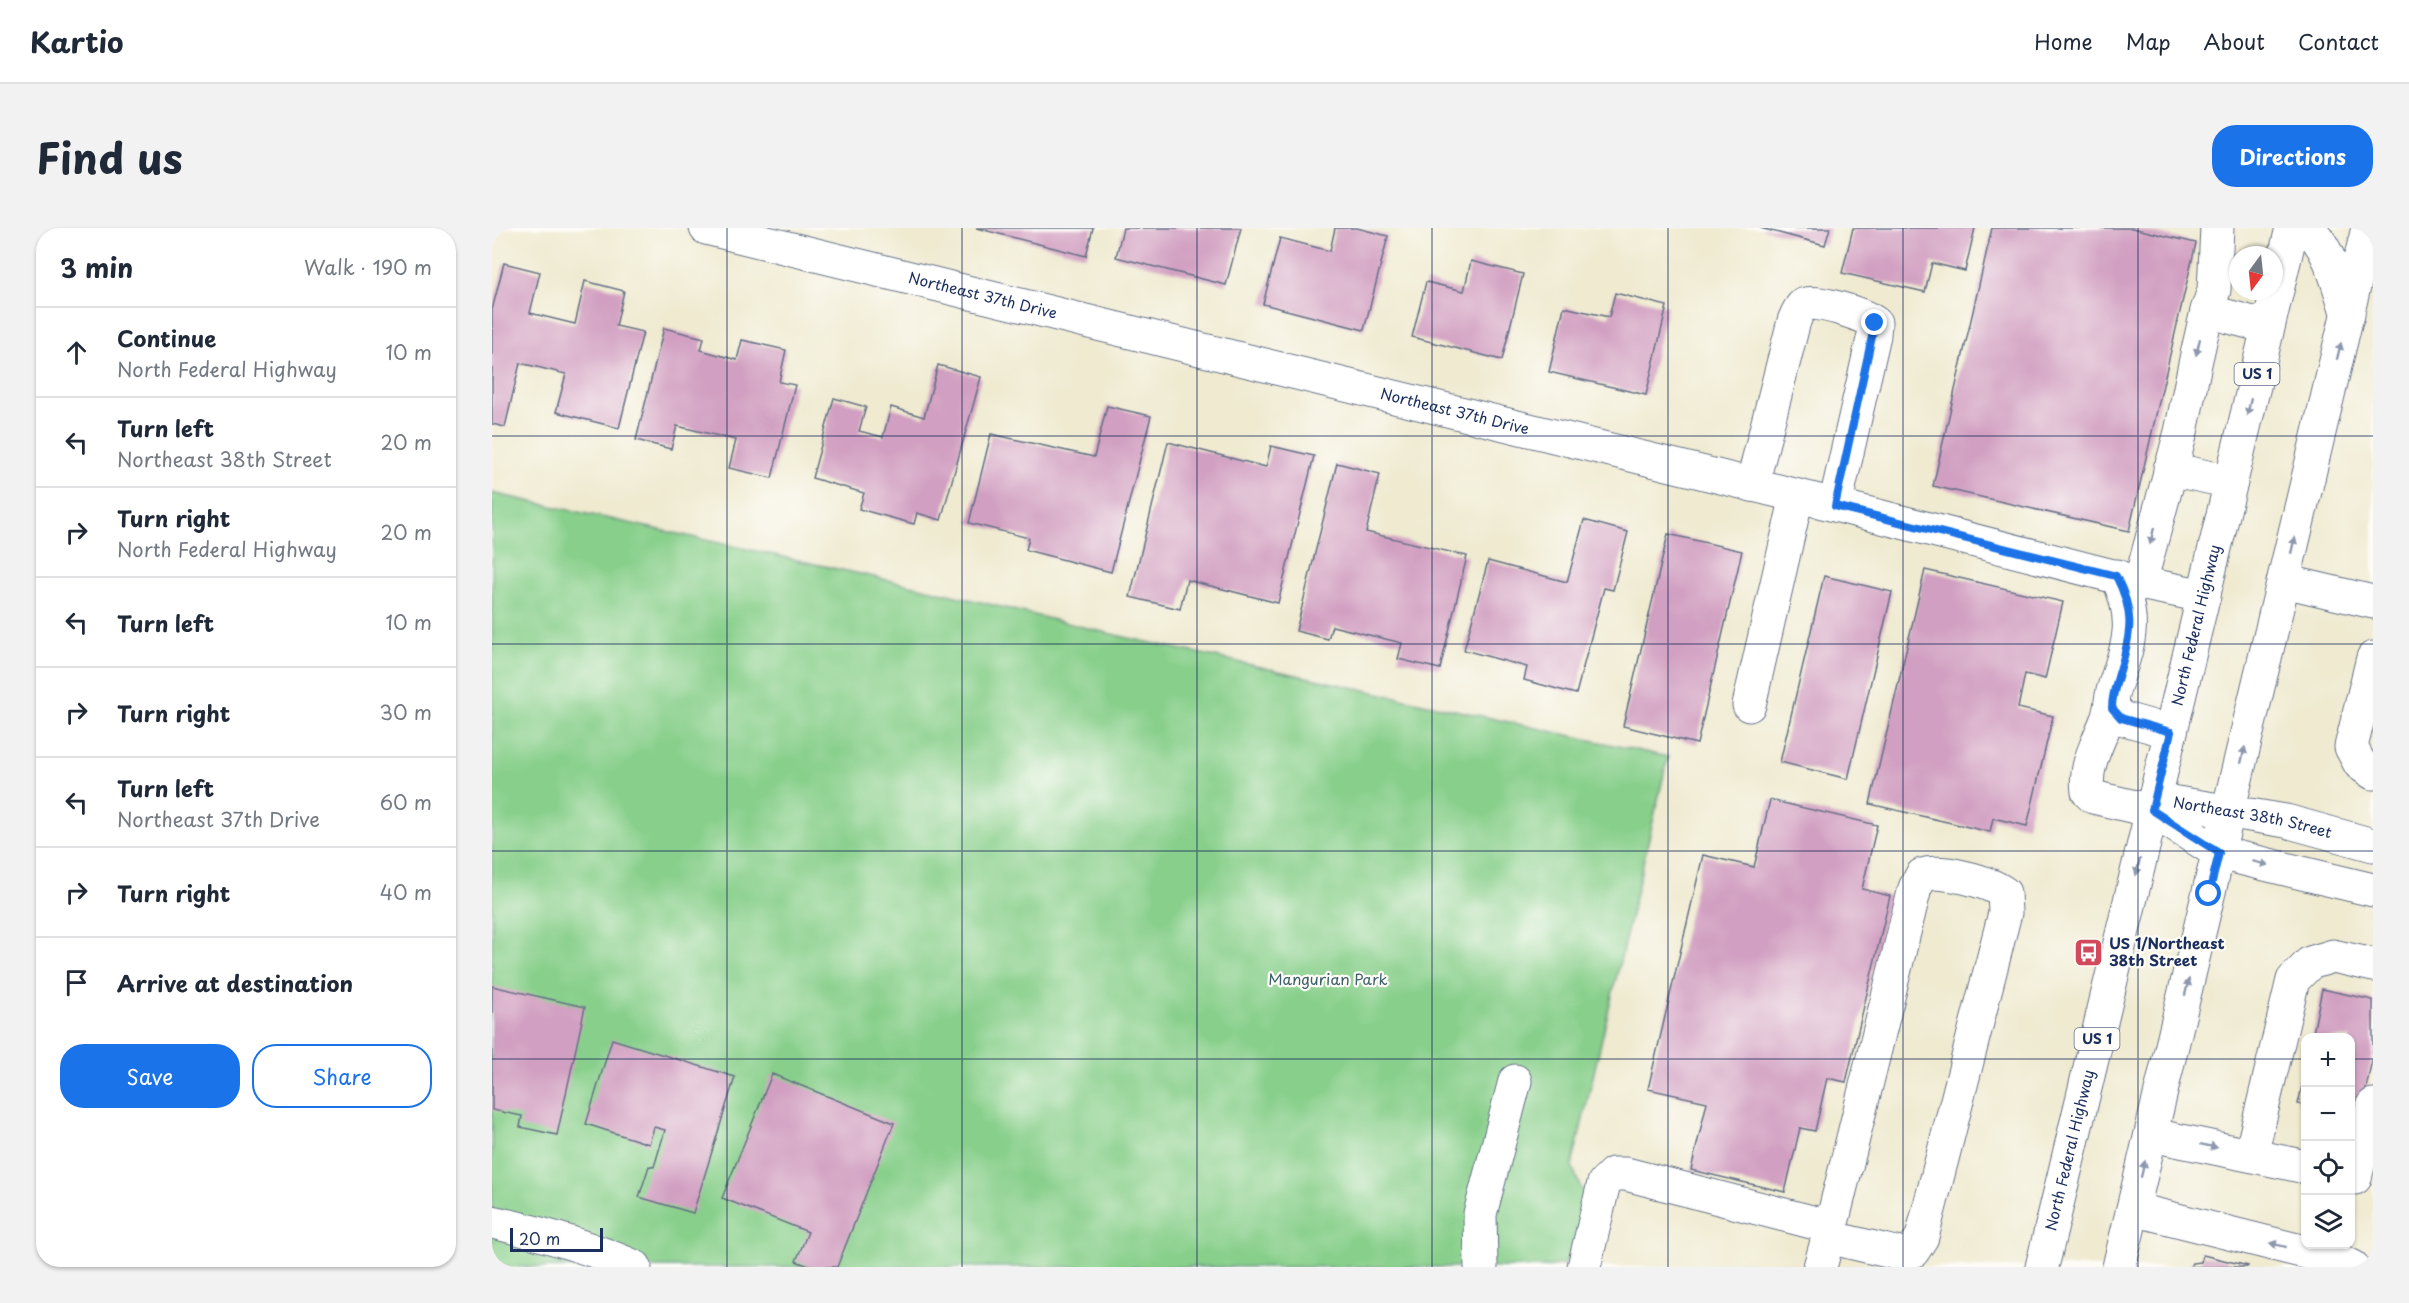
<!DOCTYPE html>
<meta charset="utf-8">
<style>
:root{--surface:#fff;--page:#f2f2f3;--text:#1f2937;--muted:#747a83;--line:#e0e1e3;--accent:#1a73e8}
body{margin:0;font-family:"Playpen Sans",sans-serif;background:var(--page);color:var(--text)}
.controls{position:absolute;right:18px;bottom:18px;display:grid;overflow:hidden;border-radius:12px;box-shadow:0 2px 4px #0004}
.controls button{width:54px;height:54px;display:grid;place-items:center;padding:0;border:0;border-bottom:2px solid var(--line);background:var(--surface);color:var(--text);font:30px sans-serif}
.compass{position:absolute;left:1737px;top:18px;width:54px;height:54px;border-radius:50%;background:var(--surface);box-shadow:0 2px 4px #0004;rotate:195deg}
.scale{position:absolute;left:18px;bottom:15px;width:93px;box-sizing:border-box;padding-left:6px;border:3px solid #1b2f5e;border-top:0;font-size:16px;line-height:21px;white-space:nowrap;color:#1b2f5e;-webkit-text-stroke:4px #fdfcf7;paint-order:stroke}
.stop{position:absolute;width:18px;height:18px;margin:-14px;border:4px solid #1a73e8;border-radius:50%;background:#fff}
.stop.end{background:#1a73e8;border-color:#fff;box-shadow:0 2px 6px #0008}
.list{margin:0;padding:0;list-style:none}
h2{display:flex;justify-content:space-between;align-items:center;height:78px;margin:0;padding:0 24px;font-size:26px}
h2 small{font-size:20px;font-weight:400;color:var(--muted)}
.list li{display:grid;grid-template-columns:39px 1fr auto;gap:18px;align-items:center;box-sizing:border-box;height:90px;padding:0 24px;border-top:2px solid var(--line)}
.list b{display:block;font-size:22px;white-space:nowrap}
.list p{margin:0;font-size:20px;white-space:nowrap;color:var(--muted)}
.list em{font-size:20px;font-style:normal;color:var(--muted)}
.actions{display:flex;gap:12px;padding:18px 24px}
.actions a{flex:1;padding:14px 0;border:2px solid var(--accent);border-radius:24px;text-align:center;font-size:21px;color:var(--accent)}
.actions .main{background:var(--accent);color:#fff}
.icon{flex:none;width:33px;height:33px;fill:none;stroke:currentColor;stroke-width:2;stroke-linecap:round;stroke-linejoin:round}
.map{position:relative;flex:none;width:1881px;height:1039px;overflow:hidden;border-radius:24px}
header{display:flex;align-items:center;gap:36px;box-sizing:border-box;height:84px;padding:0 30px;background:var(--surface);border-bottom:2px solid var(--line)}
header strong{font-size:28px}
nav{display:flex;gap:33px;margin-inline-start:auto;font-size:21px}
.intro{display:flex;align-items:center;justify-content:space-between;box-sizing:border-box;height:144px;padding:0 36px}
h1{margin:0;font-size:42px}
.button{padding:15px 27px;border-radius:24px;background:var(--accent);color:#fff;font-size:21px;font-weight:700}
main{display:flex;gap:36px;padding:0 36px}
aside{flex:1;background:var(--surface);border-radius:24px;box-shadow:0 2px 4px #0004}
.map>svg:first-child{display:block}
.green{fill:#87cf8a;stroke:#517f74;stroke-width:1.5}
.building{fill:#d19fc1}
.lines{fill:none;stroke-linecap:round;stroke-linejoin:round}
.minor-casing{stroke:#657086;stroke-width:35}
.major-casing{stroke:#657086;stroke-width:35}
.minor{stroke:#fff;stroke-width:33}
.major{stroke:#fff;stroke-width:33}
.oneway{fill:#8d97ae}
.route{stroke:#1a73e8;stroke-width:8}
.grid{fill:none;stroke:#1b2f5e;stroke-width:1.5;stroke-opacity:0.55}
.labels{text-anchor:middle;stroke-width:4.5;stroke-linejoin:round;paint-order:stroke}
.shield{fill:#fdfcf7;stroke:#5f6c8c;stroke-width:1.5}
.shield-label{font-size:14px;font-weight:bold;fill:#1b2f5e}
.street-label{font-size:15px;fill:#1b2f5e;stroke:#fdfcf7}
.poi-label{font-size:15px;font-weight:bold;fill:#1b2f5e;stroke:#fdfcf7;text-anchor:start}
.park-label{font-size:15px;fill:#3b5f6b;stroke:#fdfcf7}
</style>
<header>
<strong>Kartio</strong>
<nav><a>Home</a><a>Map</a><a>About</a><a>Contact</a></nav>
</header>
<div class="intro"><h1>Find us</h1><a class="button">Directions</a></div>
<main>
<aside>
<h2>3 min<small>Walk · 190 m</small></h2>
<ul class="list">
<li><svg class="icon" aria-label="ahead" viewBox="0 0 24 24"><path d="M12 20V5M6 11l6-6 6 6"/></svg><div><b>Continue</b><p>North Federal Highway</p></div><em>10 m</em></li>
<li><svg class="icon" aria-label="left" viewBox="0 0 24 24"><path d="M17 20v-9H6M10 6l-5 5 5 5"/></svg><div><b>Turn left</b><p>Northeast 38th Street</p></div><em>20 m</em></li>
<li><svg class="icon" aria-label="right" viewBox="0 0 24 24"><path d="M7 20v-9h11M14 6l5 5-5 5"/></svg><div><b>Turn right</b><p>North Federal Highway</p></div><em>20 m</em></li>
<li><svg class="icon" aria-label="left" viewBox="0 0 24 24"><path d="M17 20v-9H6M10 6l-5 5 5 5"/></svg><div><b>Turn left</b></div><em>10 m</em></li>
<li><svg class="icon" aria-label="right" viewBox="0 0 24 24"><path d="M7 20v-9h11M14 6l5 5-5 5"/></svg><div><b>Turn right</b></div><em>30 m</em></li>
<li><svg class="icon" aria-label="left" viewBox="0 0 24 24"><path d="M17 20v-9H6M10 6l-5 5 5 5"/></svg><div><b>Turn left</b><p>Northeast 37th Drive</p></div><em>60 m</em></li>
<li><svg class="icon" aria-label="right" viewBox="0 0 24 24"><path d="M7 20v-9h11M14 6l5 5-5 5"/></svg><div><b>Turn right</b></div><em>40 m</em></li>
<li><svg class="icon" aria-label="arrive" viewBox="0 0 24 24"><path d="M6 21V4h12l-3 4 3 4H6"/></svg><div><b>Arrive at destination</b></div></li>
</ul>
<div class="actions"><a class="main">Save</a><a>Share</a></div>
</aside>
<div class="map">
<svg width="1881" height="1039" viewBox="0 0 1881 1039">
<rect width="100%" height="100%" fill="#fdfcf7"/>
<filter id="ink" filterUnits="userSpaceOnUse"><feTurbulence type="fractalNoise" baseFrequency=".0167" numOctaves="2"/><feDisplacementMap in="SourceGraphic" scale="12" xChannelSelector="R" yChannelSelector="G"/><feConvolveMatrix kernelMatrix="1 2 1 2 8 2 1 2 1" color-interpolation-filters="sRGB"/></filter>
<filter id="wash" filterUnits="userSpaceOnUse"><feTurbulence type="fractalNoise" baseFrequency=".008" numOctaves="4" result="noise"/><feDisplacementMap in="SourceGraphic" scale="24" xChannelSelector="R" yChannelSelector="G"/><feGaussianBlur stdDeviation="1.35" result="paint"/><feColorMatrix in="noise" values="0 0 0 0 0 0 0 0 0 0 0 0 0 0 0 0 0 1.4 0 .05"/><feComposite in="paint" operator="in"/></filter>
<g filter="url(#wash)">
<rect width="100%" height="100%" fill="#efead0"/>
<!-- green -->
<path class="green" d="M0,265L423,358L628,408L1176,529L1080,938L1093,970L1091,1005L1072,1036L1054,1039H0Z"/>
<g id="blocks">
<!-- building -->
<path class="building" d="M484,0H601L594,28Z
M631,0H749L734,57L624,29Z
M843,0H865L896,8L872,102L771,76L788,10L838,23Z
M1268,0H1338L1333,17Z
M1361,0H1483L1473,43L1440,35L1433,64L1350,45Z
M1500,0H1640L1704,15L1637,303L1441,258Z
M979,33L1031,46L1010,132L920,109L934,54L972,63Z
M12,35L48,44L38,85L83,96L93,53L132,63L124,98L151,104L127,200L64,184L74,146L28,135L13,199L0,196V82Z
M1123,65L1175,78L1154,167L1057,144L1072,79L1117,89Z
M172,100L212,110L209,122L245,132L250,112L294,122L287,154L303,157L280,250L237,240L244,212L185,198L179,221L144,212Z
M446,137L489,149L449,292L425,285L422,296L367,281L372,265L320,250L342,170L374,179L367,203L391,209L399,179L432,189Z
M615,178L659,188L619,344L534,322L537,310L477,295L499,206L602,229Z
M676,214L774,239L779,218L822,228L786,375L695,352L688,381L638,369Z
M845,235L888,246L874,304L975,328L948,441L906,431L910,415L840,398L836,411L804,403Z
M1092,292L1136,304L1121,362L1112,360L1084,466L1032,452L1035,439L972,422L996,333L1075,354Z
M1176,306L1250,323L1205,516L1131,498Z
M1433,342L1571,374L1553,451L1533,446L1526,480L1561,488L1535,598L1501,590L1498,604L1378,576Z
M1332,348L1400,364L1356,551L1288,534Z
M1278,572L1385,597L1370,661L1398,668L1354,854L1335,850L1323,903L1308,900L1293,964L1199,942L1215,874L1156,861L1211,627L1262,639Z
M0,758L93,779L65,907L28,899L30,888L0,882Z
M1830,761L1881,772V827L1868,889L1858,887V810H1820Z
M120,811L243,849L201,985L147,969L157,938L162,939L173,902L162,899L157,916L94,896Z
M1813,845H1814V878L1806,876Z
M280,846L402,895L345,1039H319L304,1033L316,1004L230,970Z
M1711,1027L1756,1038L1755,1039H1698L1700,1035L1709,1034Z"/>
</g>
</g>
<g filter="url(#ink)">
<use href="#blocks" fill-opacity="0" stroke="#657086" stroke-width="1.5"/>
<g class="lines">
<defs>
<g id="minor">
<path id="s1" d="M214,0L1343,277L1648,355L1712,368"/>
<path d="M1715,83L1776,99"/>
<path d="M1678,241L1739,254"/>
<path d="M1260,257L1302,93C1304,88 1307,80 1311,77C1322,70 1373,87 1383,95L1382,107L1343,277"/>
<path d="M1625,348C1647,396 1636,416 1621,463C1618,474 1619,483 1614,494C1605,517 1592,539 1596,564L1601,569L1660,583L1727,625L1881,662"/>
<path d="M1792,353L1881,374"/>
<path d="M1648,355L1689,204L1704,131L1715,83L1722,62L1725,0"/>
<path d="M1881,430L1859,519L1868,536L1881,545"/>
<path d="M1257,477L1305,268"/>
<path d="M1620,480L1629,490L1679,504"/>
<path id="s2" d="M1660,583L1679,574L1794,593L1881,617"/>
<path d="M1660,907L1814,939"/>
<path d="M1759,927L1801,752L1818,735L1841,728L1881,737"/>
<path d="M1863,950L1881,877"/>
<path d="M1641,981L1849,1033L1861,1039"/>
<path d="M0,994C49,1005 97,1019 143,1039"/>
<path d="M1336,1009L1408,1026L1421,1023L1430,1009L1513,685L1512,665C1496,653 1450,641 1430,647L1423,660L1339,999"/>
<path d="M989,1039L988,986L1023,853"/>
<path d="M1092,1039L1112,955L1121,946H1134L1339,999L1328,1039"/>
</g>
<g id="major">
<path d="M1816,0C1839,22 1846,57 1856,87"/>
<path id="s3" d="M1550,1039L1800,0"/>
<path d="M1627,1039L1876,0"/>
</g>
</defs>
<!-- minor casing -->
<use href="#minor" class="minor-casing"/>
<!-- major casing -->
<use href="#major" class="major-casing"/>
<!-- minor -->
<use href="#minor" class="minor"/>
<!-- major -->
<use href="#major" class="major"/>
</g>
<!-- one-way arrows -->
<defs><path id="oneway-solid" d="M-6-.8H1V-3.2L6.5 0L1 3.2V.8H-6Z" transform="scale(1.5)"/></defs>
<g class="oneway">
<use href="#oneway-solid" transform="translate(1706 119) rotate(103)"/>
<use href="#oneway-solid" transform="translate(1847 123) rotate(-76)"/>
<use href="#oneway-solid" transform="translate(1757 179) rotate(103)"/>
<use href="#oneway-solid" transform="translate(1660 308) rotate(104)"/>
<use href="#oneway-solid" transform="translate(1801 317) rotate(-77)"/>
<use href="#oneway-solid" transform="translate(1751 527) rotate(-77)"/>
<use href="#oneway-solid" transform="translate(1768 635) rotate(14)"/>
<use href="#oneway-solid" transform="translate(1646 639) rotate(103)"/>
<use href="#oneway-solid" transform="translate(1695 759) rotate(-76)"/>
<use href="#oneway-solid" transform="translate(1717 918) rotate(12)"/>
<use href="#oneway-solid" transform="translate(1651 941) rotate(-76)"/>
<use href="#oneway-solid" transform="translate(1786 1017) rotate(-166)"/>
</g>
</g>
<g class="lines" filter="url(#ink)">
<!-- route -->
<path class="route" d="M1383,95L1343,278L1624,348C1642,383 1640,402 1629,439C1625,453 1620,465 1620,480L1629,490L1679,504L1660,582L1727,625L1717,666"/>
</g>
<!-- grid -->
<path class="grid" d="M235,0V1039M470,0V1039M705,0V1039M940,0V1039M1176,0V1039M1411,0V1039M1646,0V1039M0,208H1881M0,416H1881M0,623H1881M0,831H1814M1858,831H1881"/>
<!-- icons -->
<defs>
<symbol id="bus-square" viewBox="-11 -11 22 22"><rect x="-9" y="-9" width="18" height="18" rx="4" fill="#d1495b" stroke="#fdfcf7"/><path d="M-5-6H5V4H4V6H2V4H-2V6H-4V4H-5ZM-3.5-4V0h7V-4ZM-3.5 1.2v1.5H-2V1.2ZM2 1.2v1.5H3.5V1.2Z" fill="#fff"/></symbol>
</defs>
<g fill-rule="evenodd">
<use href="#bus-square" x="1580" y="708" width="33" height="33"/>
</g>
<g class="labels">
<!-- shield labels -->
<g class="shield">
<rect x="1742.5" y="135" width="45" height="22" rx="4.5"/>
<rect x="1582.5" y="800" width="45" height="22" rx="4.5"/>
</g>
<g class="shield-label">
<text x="1765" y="151">US 1</text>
<text x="1605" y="816">US 1</text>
</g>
<!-- street labels -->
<g class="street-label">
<text dy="5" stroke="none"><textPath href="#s1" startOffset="285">Northeast 37th Drive</textPath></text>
<text dy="5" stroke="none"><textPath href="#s1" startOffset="771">Northeast 37th Drive</textPath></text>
<text dy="5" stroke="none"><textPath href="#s3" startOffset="660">North Federal Highway</textPath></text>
<text dy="5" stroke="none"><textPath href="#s2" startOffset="104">Northeast 38th Street</textPath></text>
<text dy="5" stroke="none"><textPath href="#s3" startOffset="120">North Federal Highway</textPath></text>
</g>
<!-- poi labels -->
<g class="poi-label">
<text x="1617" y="721">US 1/Northeast<tspan x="1617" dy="17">38th Street</tspan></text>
</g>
<!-- park labels -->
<g class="park-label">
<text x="836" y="757">Mangurian Park</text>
</g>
</g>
</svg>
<div class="controls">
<button>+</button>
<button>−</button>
<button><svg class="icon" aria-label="locate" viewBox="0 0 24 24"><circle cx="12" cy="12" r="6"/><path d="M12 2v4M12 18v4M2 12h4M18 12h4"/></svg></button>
<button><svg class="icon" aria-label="layers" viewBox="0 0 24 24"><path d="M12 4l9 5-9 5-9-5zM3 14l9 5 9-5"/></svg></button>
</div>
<svg class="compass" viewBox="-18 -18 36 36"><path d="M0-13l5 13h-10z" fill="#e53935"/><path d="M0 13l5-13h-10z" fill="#747a83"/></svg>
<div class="scale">20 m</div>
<div class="stop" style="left:1717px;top:666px"></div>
<div class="stop end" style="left:1383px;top:95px"></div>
</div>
</main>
